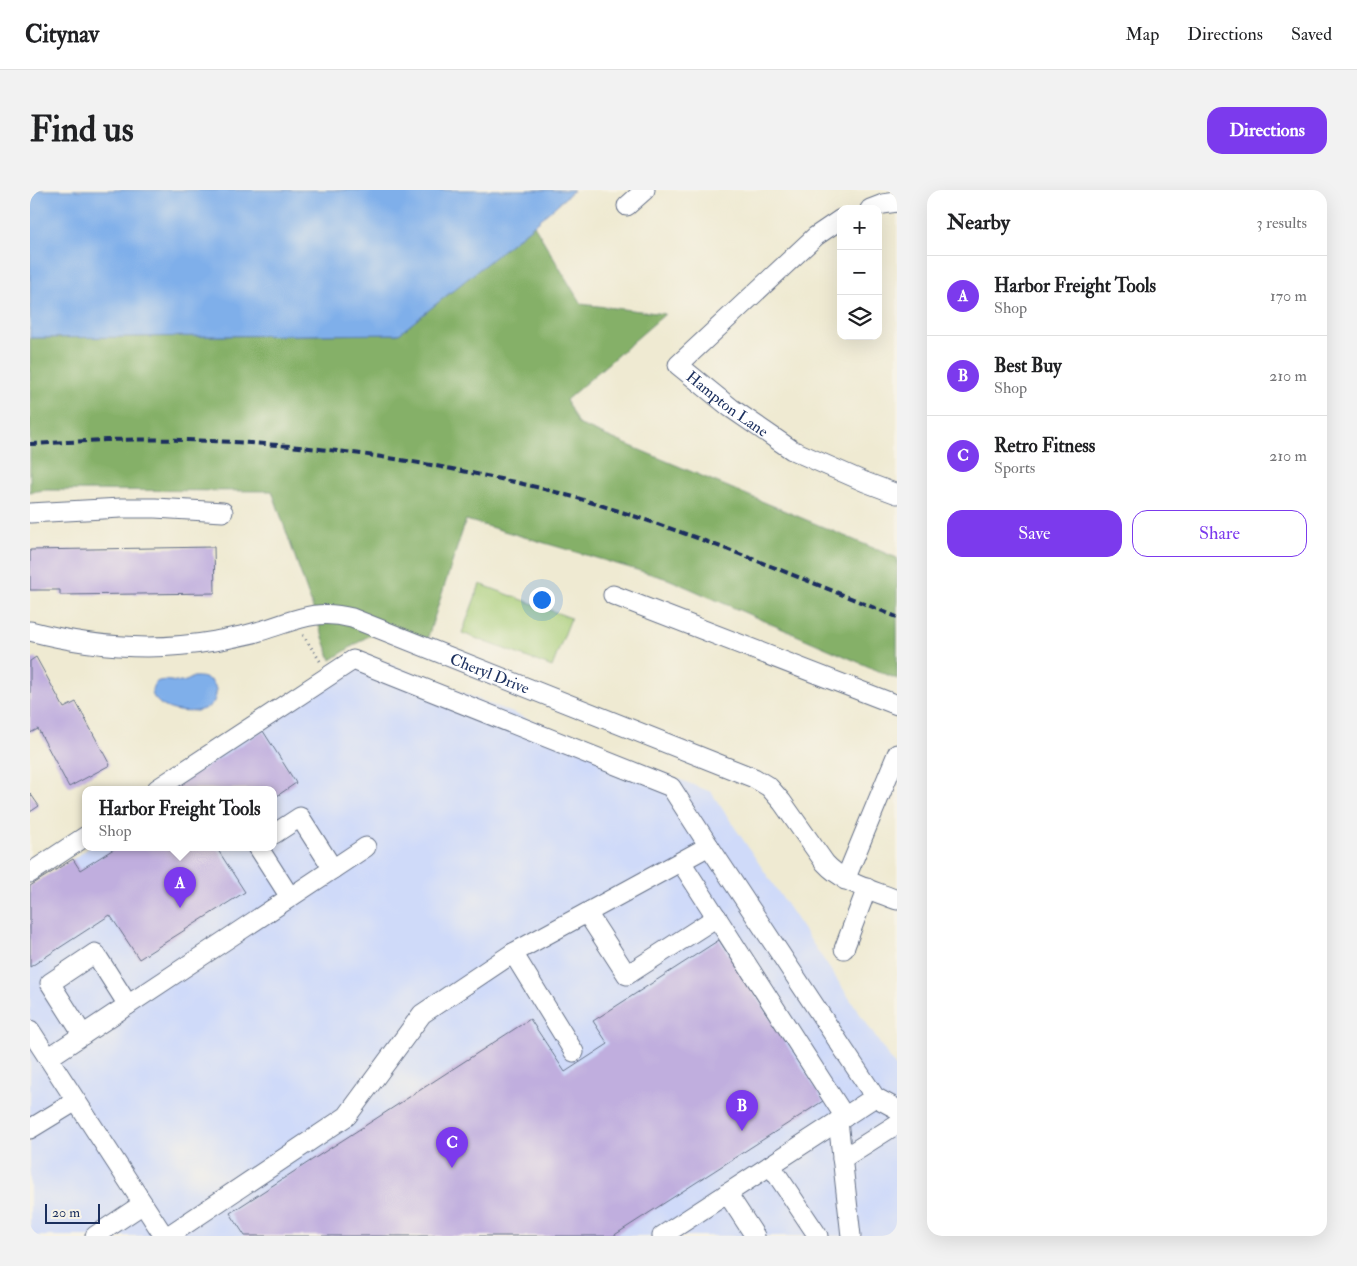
<!DOCTYPE html>
<meta charset="utf-8">
<style>
:root{--surface:#fff;--page:#f2f2f2;--text:#202124;--muted:#757577;--line:#e0e0e0;--accent:#7c3aed}
body{margin:0;font-family:"IM FELL Double Pica",serif;background:var(--page);color:var(--text)}
.controls{position:absolute;right:15px;top:15px;display:grid;overflow:hidden;border-radius:10px;box-shadow:0 5px 20px #0002}
.controls button{width:45px;height:45px;display:grid;place-items:center;padding:0;border:0;border-bottom:1px solid var(--line);background:var(--surface);color:var(--text);font:25px sans-serif}
.scale{position:absolute;left:15px;bottom:12px;width:55px;box-sizing:border-box;padding-left:5px;border:2px solid #1b2f5e;border-top:0;font-size:14px;line-height:18px;white-space:nowrap;color:#1b2f5e;-webkit-text-stroke:4px #f7f3e8;paint-order:stroke}
.you{position:absolute;left:511px;top:409px;width:18px;height:18px;margin:-12px;border:4px solid #fff;border-radius:50%;background:#1a73e8;box-shadow:0 0 0 8px #1a73e833}
.badge{display:grid;place-items:center;width:32px;height:32px;border-radius:50%;background:var(--accent);color:#fff;font-size:16px;font-weight:700}
.pin{position:absolute;translate:-50% -41px;filter:drop-shadow(0 1px 2px #0008)}
.pin::after{content:'';position:absolute;top:26px;width:18px;height:15px;background:inherit;clip-path:polygon(0 0,100% 0,50% 100%)}
.popup{position:absolute;left:52px;top:596px;width:195px;height:65px;box-sizing:border-box;display:grid;place-content:center;border-radius:10px;background:var(--surface);filter:drop-shadow(0 1px 4px #0005);font-size:16px;white-space:nowrap;color:var(--muted)}
.popup b{font-size:19px;color:var(--text)}
.popup::after{content:'';position:absolute;left:50%;top:100%;margin-left:-10px;border:10px solid transparent;border-top-color:var(--surface)}
.list{margin:0;padding:0;list-style:none}
h2{display:flex;justify-content:space-between;align-items:center;height:65px;margin:0;padding:0 20px;font-size:21px}
h2 small{font-size:16px;font-weight:400;color:var(--muted)}
.list li{display:grid;grid-template-columns:32px 1fr auto;gap:15px;align-items:center;box-sizing:border-box;height:80px;padding:0 20px;border-top:1px solid var(--line)}
.list b{display:block;font-size:19px;white-space:nowrap}
.list p{margin:0;font-size:16px;white-space:nowrap;color:var(--muted)}
.list em{font-size:16px;font-style:normal;color:var(--muted)}
.actions{display:flex;gap:10px;padding:15px 20px}
.actions a{flex:1;padding:11px 0;border:1px solid var(--accent);border-radius:15px;text-align:center;font-size:18px;color:var(--accent)}
.actions .main{background:var(--accent);color:#fff}
.icon{flex:none;width:28px;height:28px;fill:none;stroke:currentColor;stroke-width:2;stroke-linecap:round;stroke-linejoin:round}
.map{position:relative;flex:none;width:867px;height:1046px;overflow:hidden;border-radius:15px}
header{display:flex;align-items:center;gap:30px;box-sizing:border-box;height:70px;padding:0 25px;background:var(--surface);border-bottom:1px solid var(--line)}
header strong{font-size:24px}
nav{display:flex;gap:28px;margin-inline-start:auto;font-size:18px}
.intro{display:flex;align-items:center;justify-content:space-between;box-sizing:border-box;height:120px;padding:0 30px}
h1{margin:0;font-size:35px}
.button{padding:12px 22px;border-radius:15px;background:var(--accent);color:#fff;font-size:18px;font-weight:700}
main{display:flex;gap:30px;padding:0 30px}
aside{flex:1;background:var(--surface);border-radius:15px;box-shadow:0 5px 20px #0002}
.map>svg:first-child{display:block}
.built{fill:#cfdaf9}
.green{fill:#a7cd77;stroke:#617e6a}
.forest{fill:#85b068;stroke:#507063}
.water{fill:#7fafea;stroke:#4d6fa4}
.building{fill:#c0aede}
.lines{fill:none;stroke-linecap:round;stroke-linejoin:round}
.minor-casing{stroke:#657087;stroke-width:21}
.path{stroke:#657087;stroke-width:3;stroke-dasharray:1 4;stroke-linecap:butt}
.minor{stroke:#fff;stroke-width:19}
.rail{stroke:#1b2f5e;stroke-width:4;stroke-dasharray:8 4;stroke-linecap:butt}
.labels{text-anchor:middle;stroke-width:4;stroke-linejoin:round;paint-order:stroke}
.street-label{font-size:16px;fill:#1b2f5e;stroke:#f7f3e8}
</style>
<header>
<strong>Citynav</strong>
<nav><a>Map</a><a>Directions</a><a>Saved</a></nav>
</header>
<div class="intro"><h1>Find us</h1><a class="button">Directions</a></div>
<main>
<div class="map">
<svg width="867" height="1046" viewBox="0 0 867 1046">
<rect width="100%" height="100%" fill="#f7f3e8"/>
<filter id="ink" filterUnits="userSpaceOnUse"><feTurbulence type="fractalNoise" baseFrequency=".02" numOctaves="2"/><feDisplacementMap in="SourceGraphic" scale="10" xChannelSelector="R" yChannelSelector="G"/><feConvolveMatrix kernelMatrix="1 2 1 2 8 2 1 2 1" color-interpolation-filters="sRGB"/></filter>
<filter id="wash" filterUnits="userSpaceOnUse"><feTurbulence type="fractalNoise" baseFrequency=".0096" numOctaves="4" result="noise"/><feDisplacementMap in="SourceGraphic" scale="20" xChannelSelector="R" yChannelSelector="G"/><feGaussianBlur stdDeviation="1.12" result="paint"/><feColorMatrix in="noise" values="0 0 0 0 0 0 0 0 0 0 0 0 0 0 0 0 0 1.4 0 .05"/><feComposite in="paint" operator="in"/></filter>
<g filter="url(#wash)">
<rect width="100%" height="100%" fill="#efead2"/>
<!-- built -->
<path class="built" d="M330,462L681,602L867,879V1046H0V700L60,657H244V599H140Z"/>
<!-- green -->
<path class="green" d="M450,394L541,428L522,477L432,443Z"/>
<!-- forest -->
<path class="forest" d="M504,35L551,114L635,124L536,210L548,234L867,368V489L638,389L436,330L394,459L346,441L301,470L242,301L15,300L0,302V148L369,144Z"/>
<!-- water -->
<path class="water" d="M0,0H544L504,35L369,144L0,148Z
M163,487C174,486 188,490 186,505C185,509 184,513 181,515C167,526 137,523 126,510C123,507 122,504 122,500C125,484 142,493 152,492C156,491 159,490 163,487Z"/>
<g id="blocks">
<!-- building -->
<path class="building" d="M184,357L185,403L30,405V400H0V360Z
M6,467L34,518L46,512L80,575L39,597L8,539L0,543V471Z
M233,541L266,593L244,608V599H142Z
M0,603L9,616L0,622Z
M87,657H186L215,702L109,769L80,725L0,777V696L43,669L50,680Z
M689,750L793,911L583,1046H215L200,1023L500,829L535,882L578,854L563,831Z"/>
</g>
</g>
<g filter="url(#ink)">
<use href="#blocks" fill-opacity="0" stroke="#657087" stroke-width="1"/>
<g class="lines">
<defs>
<g id="minor">
<path d="M597,16L615,0"/>
<path d="M840,19L853,14L867,12"/>
<path id="s1" d="M811,29L786,46L648,175L701,218L762,260L835,292L867,304"/>
<path d="M0,323L91,318H125L193,322"/>
<path d="M583,405L867,515"/>
<path id="s2" d="M0,441C61,457 123,462 185,451C200,448 215,446 230,441C265,431 284,418 322,428L724,588L739,597L752,612L795,673C813,693 842,700 867,710"/>
<path d="M127,599L323,470L641,597L679,656"/>
<path d="M244,644L270,627L303,679"/>
<path d="M228,657L260,707"/>
<path d="M651,672L815,927"/>
<path d="M0,683L56,646"/>
<path d="M815,690L867,564"/>
<path d="M557,723L597,785L687,727"/>
<path d="M814,759L837,698"/>
<path d="M483,763L544,862"/>
<path d="M0,840L134,1046"/>
<path d="M53,845L20,793L65,763L98,815"/>
<path d="M18,868L336,657"/>
<path d="M808,931L821,1046"/>
<path d="M0,939L46,911"/>
<path d="M812,969L867,934"/>
<path d="M741,976L788,1046"/>
<path d="M697,1003L725,1046"/>
<path d="M65,1046L113,1014"/>
<path d="M138,1046L317,926L392,824L483,763L679,656L845,907L867,919"/>
<path d="M632,1046L845,907"/>
</g>
</defs>
<!-- minor casing -->
<use href="#minor" class="minor-casing"/>
<!-- path -->
<path class="path" d="M273,445L290,471"/>
<!-- minor -->
<use href="#minor" class="minor"/>
<!-- rail -->
<path class="rail" d="M0,254C25,253 51,251 76,250C203,247 332,259 456,286C490,293 526,301 560,312C665,344 766,386 867,427"/>
</g>
</g>
<g class="labels">
<!-- street labels -->
<g class="street-label">
<text dy="6" stroke="none"><textPath href="#s1" startOffset="282">Hampton Lane</textPath></text>
<text dy="6" stroke="none"><textPath href="#s2" startOffset="476">Cheryl Drive</textPath></text>
</g>
</g>
</svg>
<div class="controls">
<button>+</button>
<button>−</button>
<button><svg class="icon" aria-label="layers" viewBox="0 0 24 24"><path d="M12 4l9 5-9 5-9-5zM3 14l9 5 9-5"/></svg></button>
</div>
<div class="scale">20 m</div>
<div class="you"></div>
<div class="pin badge" style="left:150px;top:718px">A</div>
<div class="popup"><b>Harbor Freight Tools</b>Shop</div>
<div class="pin badge" style="left:712px;top:941px">B</div>
<div class="pin badge" style="left:422px;top:978px">C</div>
</div>
<aside>
<h2>Nearby<small>3 results</small></h2>
<ul class="list">
<li><span class="badge">A</span><div><b>Harbor Freight Tools</b><p>Shop</p></div><em>170 m</em></li>
<li><span class="badge">B</span><div><b>Best Buy</b><p>Shop</p></div><em>210 m</em></li>
<li><span class="badge">C</span><div><b>Retro Fitness</b><p>Sports</p></div><em>210 m</em></li>
</ul>
<div class="actions"><a class="main">Save</a><a>Share</a></div>
</aside>
</main>
